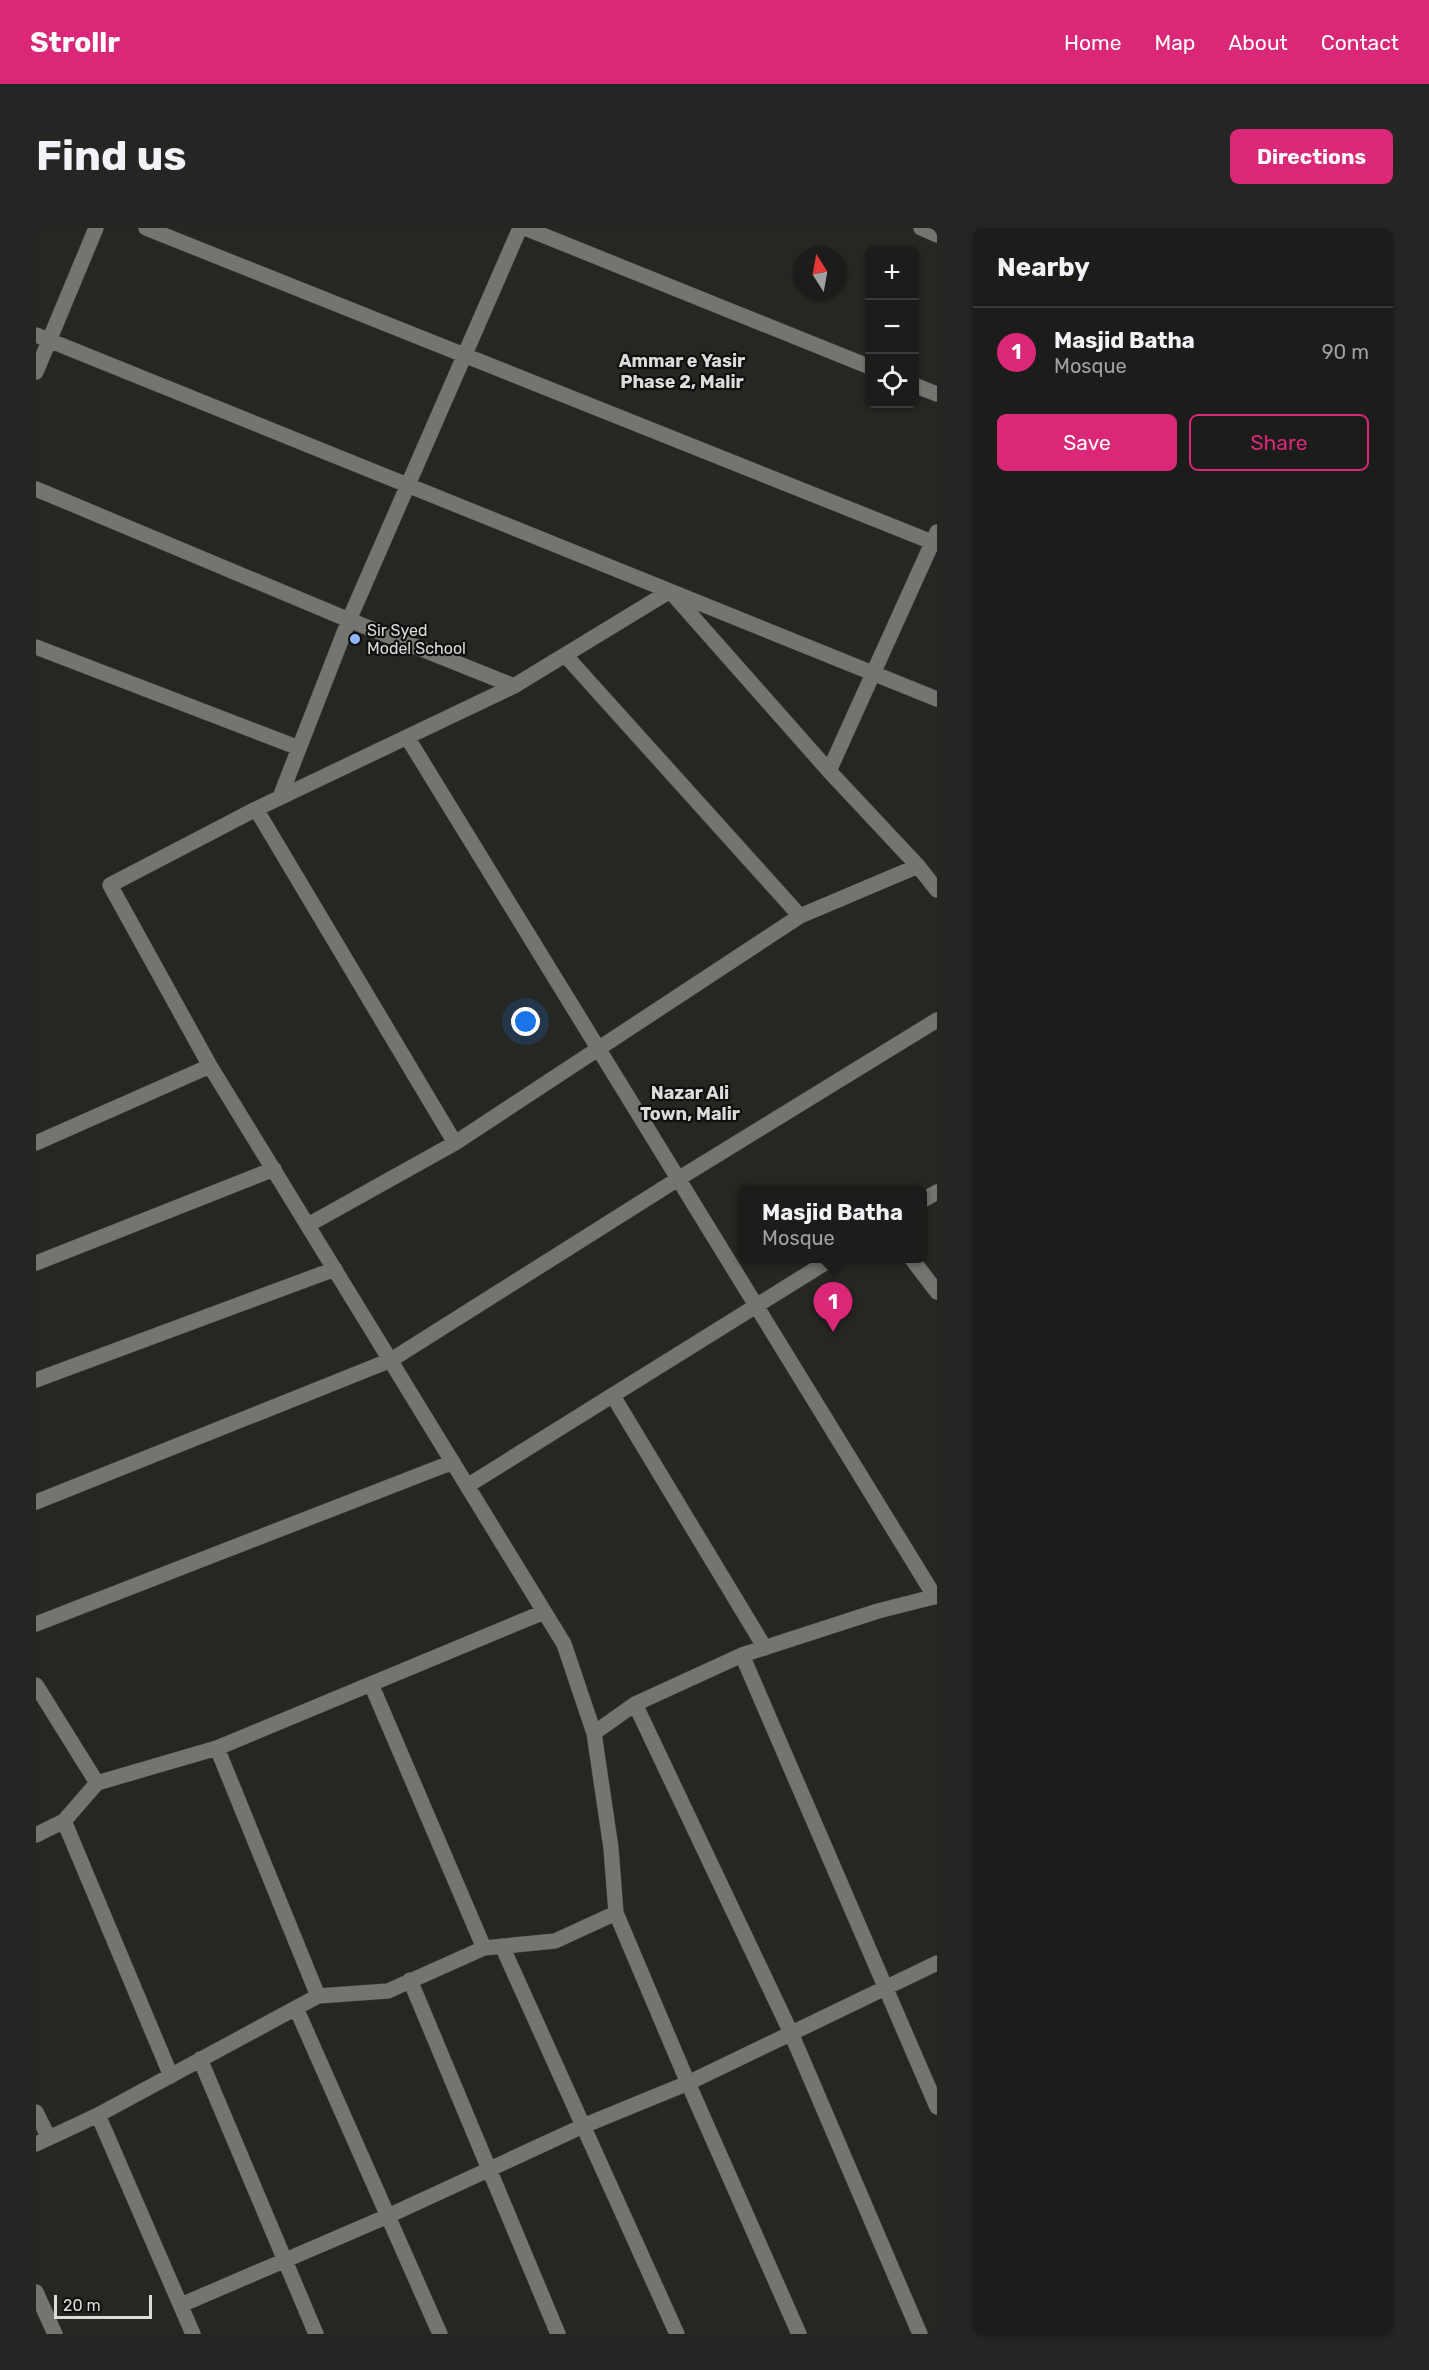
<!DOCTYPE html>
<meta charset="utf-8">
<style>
:root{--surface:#1c1d1a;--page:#252623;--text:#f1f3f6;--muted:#a0a2a2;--line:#3a3b39;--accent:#db2777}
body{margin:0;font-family:Rubik,sans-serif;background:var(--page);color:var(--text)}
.controls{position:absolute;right:18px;top:18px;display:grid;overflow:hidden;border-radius:9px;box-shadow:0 2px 4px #0004}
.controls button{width:54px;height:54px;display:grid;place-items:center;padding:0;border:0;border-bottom:2px solid var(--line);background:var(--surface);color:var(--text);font:30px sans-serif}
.compass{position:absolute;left:757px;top:18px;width:54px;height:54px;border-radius:50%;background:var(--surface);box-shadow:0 2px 4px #0004;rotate:349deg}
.scale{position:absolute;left:18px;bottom:15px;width:98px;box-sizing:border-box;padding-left:6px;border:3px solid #dbdbd9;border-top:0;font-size:16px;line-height:21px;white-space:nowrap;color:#dbdbd9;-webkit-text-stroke:4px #0f0f0e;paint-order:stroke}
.you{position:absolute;left:490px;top:794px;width:21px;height:21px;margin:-15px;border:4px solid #fff;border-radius:50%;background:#1a73e8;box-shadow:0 0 0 9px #1a73e833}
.badge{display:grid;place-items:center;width:39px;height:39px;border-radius:50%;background:var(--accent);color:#fff;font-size:20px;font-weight:700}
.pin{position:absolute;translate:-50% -50px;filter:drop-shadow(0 2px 3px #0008)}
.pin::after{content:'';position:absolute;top:32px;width:21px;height:18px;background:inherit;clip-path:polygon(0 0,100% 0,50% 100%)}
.popup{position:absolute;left:702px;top:957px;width:189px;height:78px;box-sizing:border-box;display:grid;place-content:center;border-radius:9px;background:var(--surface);filter:drop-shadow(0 2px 4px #0005);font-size:20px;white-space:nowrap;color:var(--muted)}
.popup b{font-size:22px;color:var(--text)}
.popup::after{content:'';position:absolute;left:50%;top:100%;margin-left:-12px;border:12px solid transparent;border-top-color:var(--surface)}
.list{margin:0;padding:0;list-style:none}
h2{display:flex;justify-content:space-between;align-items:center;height:78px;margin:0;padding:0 24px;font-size:26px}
h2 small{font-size:20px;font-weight:400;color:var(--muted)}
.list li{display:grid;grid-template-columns:39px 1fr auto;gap:18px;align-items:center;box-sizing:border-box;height:90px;padding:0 24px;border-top:2px solid var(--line)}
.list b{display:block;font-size:22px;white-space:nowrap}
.list p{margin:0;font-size:20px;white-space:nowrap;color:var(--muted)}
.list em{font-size:20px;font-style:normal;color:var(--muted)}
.actions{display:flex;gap:12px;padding:18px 24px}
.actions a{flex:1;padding:14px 0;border:2px solid var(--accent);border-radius:9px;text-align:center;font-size:21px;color:var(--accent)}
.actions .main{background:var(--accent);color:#fff}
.icon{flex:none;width:33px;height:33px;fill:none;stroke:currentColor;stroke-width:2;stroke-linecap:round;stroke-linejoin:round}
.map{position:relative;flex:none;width:901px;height:2106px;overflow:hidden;border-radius:9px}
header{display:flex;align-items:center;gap:36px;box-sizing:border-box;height:84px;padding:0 30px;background:var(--accent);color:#fff}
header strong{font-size:28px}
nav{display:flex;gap:33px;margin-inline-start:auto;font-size:21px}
.intro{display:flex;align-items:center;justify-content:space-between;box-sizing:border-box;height:144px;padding:0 36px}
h1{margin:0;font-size:42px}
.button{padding:15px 27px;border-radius:9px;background:var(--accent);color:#fff;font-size:21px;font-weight:700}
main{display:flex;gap:36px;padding:0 36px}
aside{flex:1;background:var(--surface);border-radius:9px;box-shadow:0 2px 4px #0004}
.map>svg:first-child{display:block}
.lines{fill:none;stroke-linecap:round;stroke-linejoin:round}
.minor-casing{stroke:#444541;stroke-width:16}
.minor{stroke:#747571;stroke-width:15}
.poi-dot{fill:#95b7fd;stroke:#0f0f0e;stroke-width:2}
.labels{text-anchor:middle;stroke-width:4.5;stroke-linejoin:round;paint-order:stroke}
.poi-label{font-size:16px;fill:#dbdbd9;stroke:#0f0f0e;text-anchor:start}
.neighbourhood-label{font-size:18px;font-weight:bold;fill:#dbdbd9;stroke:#0f0f0e}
</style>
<header>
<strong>Strollr</strong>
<nav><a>Home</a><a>Map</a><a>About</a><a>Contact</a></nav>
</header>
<div class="intro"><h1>Find us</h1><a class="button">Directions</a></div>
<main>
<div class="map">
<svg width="901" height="2106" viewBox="0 0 901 2106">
<rect width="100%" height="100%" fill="#262723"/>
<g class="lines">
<defs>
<path id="minor" d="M110,0L901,316
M489,0L834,139
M885,0L901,7
M0,107L901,471
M0,144L60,0
M878,157L901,166
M0,261L313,392L478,458
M0,419L263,520
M529,427L764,688
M371,509L899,1369
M793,543L901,304
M244,569L313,392L484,0
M220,581L419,915
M0,915L174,838
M887,972L901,964
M272,997L419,915L764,688L882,638
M875,1030L901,1064
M0,1035L238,941
M0,1152L299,1041
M577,1168L729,1420
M431,1258L797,1030
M0,1274L355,1132L642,951L901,792
M0,1396L417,1234
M706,1427L901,1879
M335,1456L448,1720
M0,1457L61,1555
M599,1476L755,1805L884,2106
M558,1505L528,1416L174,838L74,657L220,581L478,458L634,363L793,543L882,638L901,662
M181,1520L282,1768
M28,1593L135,1848
M0,1607L28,1593L61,1555L181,1520L508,1384
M580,1685L652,1855L763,2106
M466,1718L641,2106
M374,1752L522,2106
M260,1780L404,2106
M164,1831L280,2106
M0,1884L13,1910
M62,1887L157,2106
M0,1916L62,1887L282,1768L352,1763L448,1720L519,1713L580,1685L575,1620L558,1505L599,1476L706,1427L842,1383L901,1368
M0,2064L19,2106
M145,2077L352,1988L547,1898L652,1855L901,1735"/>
</defs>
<!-- minor casing -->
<use href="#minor" class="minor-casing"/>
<!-- minor -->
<use href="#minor" class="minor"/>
</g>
<!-- markers -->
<circle class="poi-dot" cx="319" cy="411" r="6"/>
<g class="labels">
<!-- poi labels -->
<g class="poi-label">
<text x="331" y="408">Sir Syed<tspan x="331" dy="18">Model School</tspan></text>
</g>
<!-- neighbourhood labels -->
<g class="neighbourhood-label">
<text x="646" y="139">Ammar e Yasir<tspan x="646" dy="21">Phase 2, Malir</tspan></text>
<text x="654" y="871">Nazar Ali<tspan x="654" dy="21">Town, Malir</tspan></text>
</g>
</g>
</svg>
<div class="controls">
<button>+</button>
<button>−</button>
<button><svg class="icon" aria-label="locate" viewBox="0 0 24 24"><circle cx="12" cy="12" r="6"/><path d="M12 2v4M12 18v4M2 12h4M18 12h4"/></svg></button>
</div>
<svg class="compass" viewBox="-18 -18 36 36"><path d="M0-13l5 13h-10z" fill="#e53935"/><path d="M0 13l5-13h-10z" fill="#a0a2a2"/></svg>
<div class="scale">20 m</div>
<div class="you"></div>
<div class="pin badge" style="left:797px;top:1104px">1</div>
<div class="popup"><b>Masjid Batha</b>Mosque</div>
</div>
<aside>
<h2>Nearby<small></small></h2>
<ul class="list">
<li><span class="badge">1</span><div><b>Masjid Batha</b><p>Mosque</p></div><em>90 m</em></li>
</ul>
<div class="actions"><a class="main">Save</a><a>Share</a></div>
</aside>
</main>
